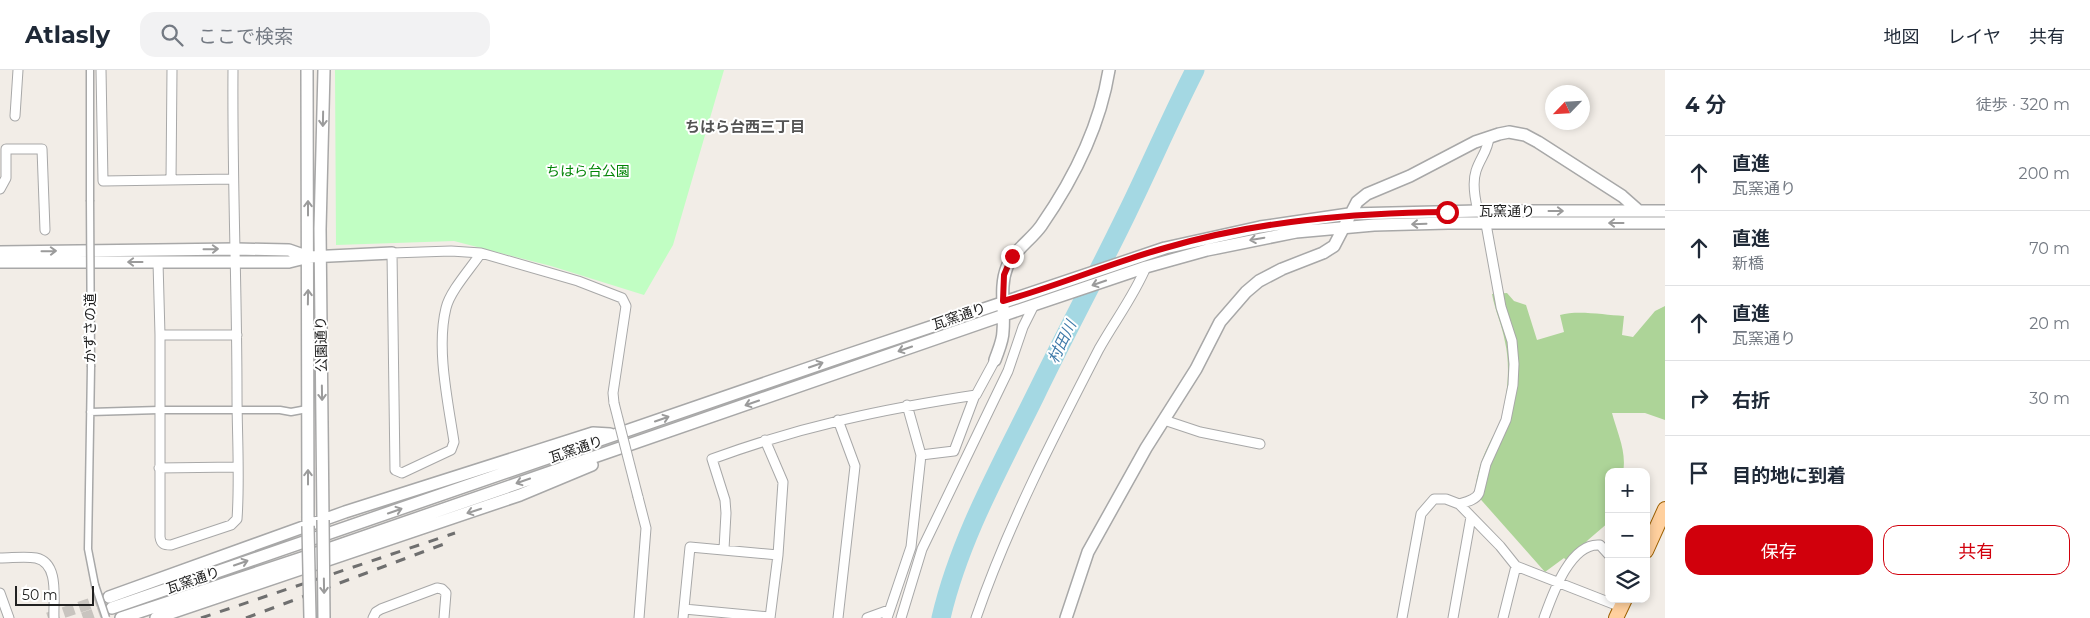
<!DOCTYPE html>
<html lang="ja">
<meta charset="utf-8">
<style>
:root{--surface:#fff;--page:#f2f2f3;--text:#1f2937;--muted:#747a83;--line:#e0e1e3;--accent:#d1000c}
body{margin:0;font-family:Montserrat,"Noto Sans JP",sans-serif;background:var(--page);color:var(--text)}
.controls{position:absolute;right:15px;bottom:15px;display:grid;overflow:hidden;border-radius:10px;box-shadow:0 2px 8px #0003}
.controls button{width:45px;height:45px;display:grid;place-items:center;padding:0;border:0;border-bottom:1px solid var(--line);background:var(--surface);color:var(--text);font:25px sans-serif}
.compass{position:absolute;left:1545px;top:15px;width:45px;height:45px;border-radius:50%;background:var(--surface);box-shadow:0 2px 8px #0003;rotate:245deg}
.scale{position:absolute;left:15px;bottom:12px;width:79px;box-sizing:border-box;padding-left:5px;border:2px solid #212121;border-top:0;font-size:14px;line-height:18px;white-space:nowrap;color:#212121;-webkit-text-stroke:4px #fff;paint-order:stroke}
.stop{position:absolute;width:15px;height:15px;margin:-11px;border:4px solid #d1000c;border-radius:50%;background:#fff}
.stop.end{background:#d1000c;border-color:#fff;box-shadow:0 1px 5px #0008}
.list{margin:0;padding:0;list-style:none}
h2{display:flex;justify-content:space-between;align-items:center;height:65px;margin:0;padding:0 20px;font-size:21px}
h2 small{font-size:16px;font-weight:400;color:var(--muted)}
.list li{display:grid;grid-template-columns:32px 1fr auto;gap:15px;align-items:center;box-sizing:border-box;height:75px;padding:0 20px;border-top:1px solid var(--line)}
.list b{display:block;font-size:19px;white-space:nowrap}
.list p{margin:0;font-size:16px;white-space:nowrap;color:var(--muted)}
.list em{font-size:16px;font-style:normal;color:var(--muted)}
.actions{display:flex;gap:10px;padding:15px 20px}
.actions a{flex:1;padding:11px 0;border:1px solid var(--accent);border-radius:15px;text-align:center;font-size:18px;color:var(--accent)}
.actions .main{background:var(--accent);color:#fff}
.icon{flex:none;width:28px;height:28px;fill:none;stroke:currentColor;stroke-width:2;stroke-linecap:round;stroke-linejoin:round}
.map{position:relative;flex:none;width:1665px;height:548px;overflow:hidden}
header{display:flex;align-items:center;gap:30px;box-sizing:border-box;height:70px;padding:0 25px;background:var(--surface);border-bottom:1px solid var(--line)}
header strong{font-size:24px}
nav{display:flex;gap:28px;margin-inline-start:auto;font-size:18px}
.search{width:350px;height:45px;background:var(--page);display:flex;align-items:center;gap:12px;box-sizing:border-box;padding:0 18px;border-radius:15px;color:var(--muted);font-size:19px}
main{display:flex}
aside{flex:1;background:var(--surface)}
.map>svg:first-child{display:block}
.forest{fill:#add498}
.park{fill:#c1fec3}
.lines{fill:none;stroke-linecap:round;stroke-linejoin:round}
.river{stroke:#a4d8e3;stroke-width:19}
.tertiary-tunnel{stroke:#c8c4bf;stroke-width:11;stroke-dasharray:11 5.5;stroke-linecap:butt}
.pedestrian-casing{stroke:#a8a8a8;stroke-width:9}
.minor-casing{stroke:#a8a8a8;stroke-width:11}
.tertiary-casing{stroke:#a8a8a8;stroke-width:14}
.primary-casing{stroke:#9d6000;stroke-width:16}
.pedestrian{stroke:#fff;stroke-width:6}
.minor{stroke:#fff;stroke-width:9}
.tertiary{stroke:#fff;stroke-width:11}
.primary{stroke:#ffd09e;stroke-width:14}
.rail{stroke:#6f6f6f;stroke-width:3;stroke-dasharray:10 10;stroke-linecap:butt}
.pedestrian-bridge-casing{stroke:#a8a8a8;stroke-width:9;stroke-linecap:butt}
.minor-bridge-casing{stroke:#a8a8a8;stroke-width:11;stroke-linecap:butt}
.tertiary-bridge-casing{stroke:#a8a8a8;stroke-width:14;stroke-linecap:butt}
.pedestrian-bridge{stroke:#fff;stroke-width:6}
.minor-bridge{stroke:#fff;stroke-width:9}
.tertiary-bridge{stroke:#fff;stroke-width:11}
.oneway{stroke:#9b9b9b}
.route{stroke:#d1000c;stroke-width:6}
.labels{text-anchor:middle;stroke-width:4;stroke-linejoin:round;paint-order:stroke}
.park-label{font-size:14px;fill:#038507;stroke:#fff}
.street-label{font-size:14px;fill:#212121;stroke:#fff}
.neighbourhood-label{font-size:15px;font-weight:bold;fill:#545454;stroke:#fff}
.water-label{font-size:15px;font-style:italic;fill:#3f7aa9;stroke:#fff}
</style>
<header>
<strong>Atlasly</strong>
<div class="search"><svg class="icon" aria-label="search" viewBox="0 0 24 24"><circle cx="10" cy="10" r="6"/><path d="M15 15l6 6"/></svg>ここで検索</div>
<nav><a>地図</a><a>レイヤ</a><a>共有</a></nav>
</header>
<main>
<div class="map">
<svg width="1665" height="548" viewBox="0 0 1665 548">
<rect width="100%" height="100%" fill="#f2ede7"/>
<!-- forest -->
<path class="forest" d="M1507,223L1514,231L1526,235L1537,270L1564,262L1560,245C1578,240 1604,245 1624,246L1622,265L1633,267L1655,241L1665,236V350L1645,343H1612C1617,362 1627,382 1623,402H1609V452L1588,470L1568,492L1564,488L1545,502L1475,423C1476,404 1483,385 1492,368C1495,363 1499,358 1501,352C1507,326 1511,298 1505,272C1502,255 1495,241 1492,224Z"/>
<!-- park -->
<path class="park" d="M335,0H724L673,175L644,225L551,196L454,171L336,175Z"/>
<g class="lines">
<!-- river -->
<path class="river" d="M941,548C959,470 1000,397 1035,326C1065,264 1097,205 1127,143C1150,96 1171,47 1195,0"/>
<!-- tertiary-tunnel -->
<path class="tertiary-tunnel" d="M48,548L109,527
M83,548L112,538"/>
<defs>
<path id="pedestrian" d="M90,0V130
M91,297L88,479L95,515
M90,342L159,340H280L291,342L307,339"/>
<path id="minor" d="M101,0L103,111L232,109
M15,46L18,0
M171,110L172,0
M0,119L6,108V79H42L45,160
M1478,141C1475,129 1472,113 1476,101C1480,88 1488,81 1489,67
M481,183C471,198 450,221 446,238C436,278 448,332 454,372L451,380L402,403L395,400L392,183L451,181L481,183L578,211L622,228L626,236L613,323L614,333
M158,192L160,265V467C161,474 164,475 171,475L231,455L237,449C240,408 237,365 237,324C237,216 232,108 233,0
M160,265H237
M1164,350L1200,362L1260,374
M765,370L783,412L778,485L770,548
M921,385L954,381L975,325
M159,398L237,397
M638,427L646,458L639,548
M1459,434C1466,432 1476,430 1479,423L1486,394L1506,350L1513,315L1514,294L1512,271L1501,237L1486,154
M724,479L726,443L725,430L712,389C802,356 883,339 976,325L995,290
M0,488C12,488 25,486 36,488C60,493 53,530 54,548
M0,523L9,548
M684,539L770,547
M373,548L376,542L381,539L437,518L442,519L446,523L444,548
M683,548L690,477L778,485
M838,548L855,396L838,350
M867,548L889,540
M887,548L911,477L921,385L907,335
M901,548L922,479L1008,301L1023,257L1034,235
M976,548C1008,455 1054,366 1099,279C1114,252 1134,226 1146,197
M1402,548L1421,444L1434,429H1446L1459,434L1500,476L1516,496L1621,537
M1453,548L1471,447
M1503,548L1516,496
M1544,548C1552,526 1570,472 1600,475L1609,485"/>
<path id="tertiary" d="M307,0L308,456
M0,182L236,179L289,180L309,187
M0,192H289L309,187L392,183
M995,290C998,281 1003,271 1003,261C1005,239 999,217 1007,197C1013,181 1031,170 1041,156C1073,110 1100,56 1109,0
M323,450L320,159L324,0
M109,527L345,442L593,363L610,364
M112,538L835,289L1165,178L1260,157L1349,144L1478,141H1665
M121,548L311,485L1004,245L1146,197L1207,180L1296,162L1374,155L1448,153H1665
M156,548L520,425L592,395
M1066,548L1088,482L1146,378L1196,299L1220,252L1246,222L1259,211L1282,199L1323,183L1334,176L1357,132L1367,124L1410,106L1475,72L1499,64L1509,62L1525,65L1538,72L1622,126L1639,141"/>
<path id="primary" d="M1646,481L1665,439
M1616,548L1625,529"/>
</defs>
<!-- pedestrian casing -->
<use href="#pedestrian" class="pedestrian-casing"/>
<!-- minor casing -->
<use href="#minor" class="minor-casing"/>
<!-- tertiary casing -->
<use href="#tertiary" class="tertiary-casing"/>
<!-- primary casing -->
<use href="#primary" class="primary-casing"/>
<!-- pedestrian -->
<use href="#pedestrian" class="pedestrian"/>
<!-- minor -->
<use href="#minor" class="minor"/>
<!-- tertiary -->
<use href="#tertiary" class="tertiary"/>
<!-- primary -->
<use href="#primary" class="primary"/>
<!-- rail -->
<path class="rail" d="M201,548L455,463
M246,548L452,471"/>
<defs>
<path id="pedestrian-bridge" d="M90,130L91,297
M95,515L106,548"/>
<path id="minor-bridge" d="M614,333L638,427"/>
<path id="tertiary-bridge" d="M323,450L324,548
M308,456L310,548"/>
</defs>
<!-- pedestrian-bridge casing -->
<use href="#pedestrian-bridge" class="pedestrian-bridge-casing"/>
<!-- minor-bridge casing -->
<use href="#minor-bridge" class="minor-bridge-casing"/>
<!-- tertiary-bridge casing -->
<use href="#tertiary-bridge" class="tertiary-bridge-casing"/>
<!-- pedestrian-bridge -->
<use href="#pedestrian-bridge" class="pedestrian-bridge"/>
<!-- minor-bridge -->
<use href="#minor-bridge" class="minor-bridge"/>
<!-- tertiary-bridge -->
<use href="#tertiary-bridge" class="tertiary-bridge"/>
</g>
<!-- one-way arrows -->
<defs><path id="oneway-shaft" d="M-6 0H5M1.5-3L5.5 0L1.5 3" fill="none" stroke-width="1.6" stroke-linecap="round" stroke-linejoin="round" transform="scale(1.25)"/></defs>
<g class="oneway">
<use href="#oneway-shaft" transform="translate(323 49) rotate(91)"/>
<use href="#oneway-shaft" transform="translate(308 138) rotate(-90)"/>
<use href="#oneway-shaft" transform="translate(1556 141)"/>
<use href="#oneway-shaft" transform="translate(1616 153) rotate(180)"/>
<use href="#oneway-shaft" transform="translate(1419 154) rotate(178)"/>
<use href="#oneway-shaft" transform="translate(1257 169) rotate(170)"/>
<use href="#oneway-shaft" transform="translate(211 179) rotate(-1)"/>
<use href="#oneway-shaft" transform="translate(49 181) rotate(-1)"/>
<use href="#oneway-shaft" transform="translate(135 192) rotate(-180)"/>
<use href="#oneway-shaft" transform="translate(1099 213) rotate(161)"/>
<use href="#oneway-shaft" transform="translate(308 227) rotate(-89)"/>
<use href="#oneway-shaft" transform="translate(905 279) rotate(161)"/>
<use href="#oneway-shaft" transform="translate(816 295) rotate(-19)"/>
<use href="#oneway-shaft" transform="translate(322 323) rotate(89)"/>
<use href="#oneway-shaft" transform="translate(752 333) rotate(161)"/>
<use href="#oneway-shaft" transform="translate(662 349) rotate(-19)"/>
<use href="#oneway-shaft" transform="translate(308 407) rotate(-90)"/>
<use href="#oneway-shaft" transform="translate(523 411) rotate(161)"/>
<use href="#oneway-shaft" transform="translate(395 441) rotate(-19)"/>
<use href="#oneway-shaft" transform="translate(474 441) rotate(162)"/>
<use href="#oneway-shaft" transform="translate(241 493) rotate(-19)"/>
<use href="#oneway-shaft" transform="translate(324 516) rotate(89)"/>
</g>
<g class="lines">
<!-- route -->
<path class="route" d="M1012,186L1004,205L1003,231C1058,216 1110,193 1165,178C1257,151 1352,143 1447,142"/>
</g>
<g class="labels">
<!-- park labels -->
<g class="park-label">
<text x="588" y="106">ちはら台公園</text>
</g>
<!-- street labels -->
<g class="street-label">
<text x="1507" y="146">瓦窯通り</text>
<text transform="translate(959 246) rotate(-19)" y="5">瓦窯通り</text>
<text transform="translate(90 258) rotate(-90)" y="5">かずさの道</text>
<text transform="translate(321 274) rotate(-91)" y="5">公園通り</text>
<text transform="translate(576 379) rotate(-19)" y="5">瓦窯通り</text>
<text transform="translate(193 510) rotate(-19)" y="5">瓦窯通り</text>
</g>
<!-- neighbourhood labels -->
<g class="neighbourhood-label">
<text x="745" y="62">ちはら台西三丁目</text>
</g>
<!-- water labels -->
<g class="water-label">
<text transform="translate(1062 272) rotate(-64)" y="5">村田川</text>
</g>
</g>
</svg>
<div class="controls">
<button>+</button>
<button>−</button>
<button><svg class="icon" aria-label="layers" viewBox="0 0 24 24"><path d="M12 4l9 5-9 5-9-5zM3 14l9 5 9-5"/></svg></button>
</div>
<svg class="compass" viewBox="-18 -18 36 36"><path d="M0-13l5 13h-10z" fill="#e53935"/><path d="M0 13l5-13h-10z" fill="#747a83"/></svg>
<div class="scale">50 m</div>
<div class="stop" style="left:1447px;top:142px"></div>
<div class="stop end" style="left:1012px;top:186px"></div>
</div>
<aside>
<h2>4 分<small>徒歩 · 320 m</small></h2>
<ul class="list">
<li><svg class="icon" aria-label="ahead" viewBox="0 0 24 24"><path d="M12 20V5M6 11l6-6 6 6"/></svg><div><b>直進</b><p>瓦窯通り</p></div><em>200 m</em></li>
<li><svg class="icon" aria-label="ahead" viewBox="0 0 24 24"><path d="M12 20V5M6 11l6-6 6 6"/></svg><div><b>直進</b><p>新橋</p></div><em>70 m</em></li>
<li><svg class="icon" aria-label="ahead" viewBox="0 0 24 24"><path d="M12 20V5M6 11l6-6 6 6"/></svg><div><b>直進</b><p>瓦窯通り</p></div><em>20 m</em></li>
<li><svg class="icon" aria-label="right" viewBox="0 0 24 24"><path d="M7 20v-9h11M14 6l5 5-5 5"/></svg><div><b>右折</b></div><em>30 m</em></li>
<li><svg class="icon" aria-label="arrive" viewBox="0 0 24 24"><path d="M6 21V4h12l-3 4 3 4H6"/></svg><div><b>目的地に到着</b></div></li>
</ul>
<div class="actions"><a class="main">保存</a><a>共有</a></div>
</aside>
</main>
